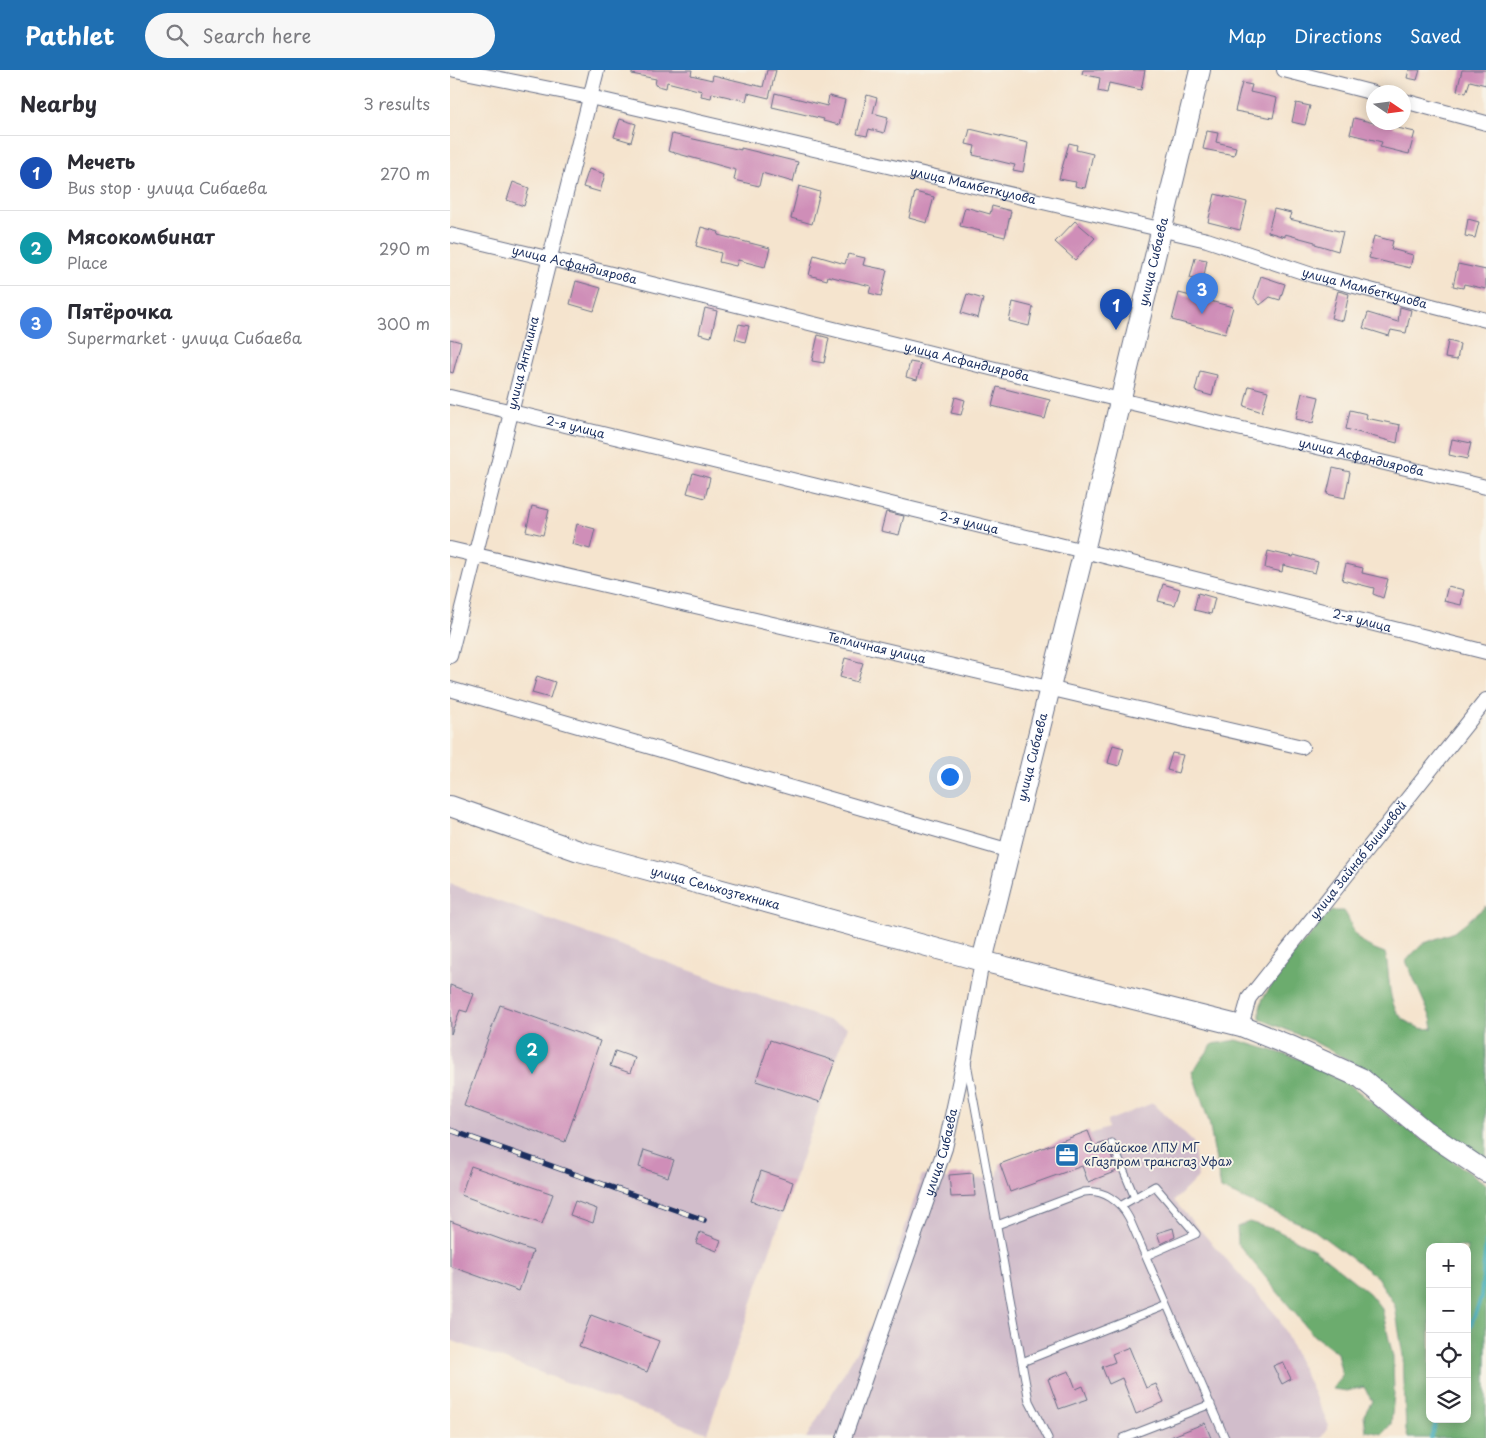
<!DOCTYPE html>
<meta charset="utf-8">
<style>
:root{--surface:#fff;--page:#f7f7f7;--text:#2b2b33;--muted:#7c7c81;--line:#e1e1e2;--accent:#1f6fb2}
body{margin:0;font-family:"Playpen Sans",sans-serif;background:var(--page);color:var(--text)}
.controls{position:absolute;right:15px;bottom:15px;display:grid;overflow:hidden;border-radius:10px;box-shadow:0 2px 12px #0003}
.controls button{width:45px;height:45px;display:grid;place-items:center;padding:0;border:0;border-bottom:1px solid var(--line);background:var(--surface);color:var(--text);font:25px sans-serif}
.compass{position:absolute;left:916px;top:15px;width:45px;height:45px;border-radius:50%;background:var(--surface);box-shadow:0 2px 12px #0003;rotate:103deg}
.you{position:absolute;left:499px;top:706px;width:18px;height:18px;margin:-12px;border:4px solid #fff;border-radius:50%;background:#1a73e8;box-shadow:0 0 0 8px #1a73e833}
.badge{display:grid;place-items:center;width:32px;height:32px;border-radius:50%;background:var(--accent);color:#fff;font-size:16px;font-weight:700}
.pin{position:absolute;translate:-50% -41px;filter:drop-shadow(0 1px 2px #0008)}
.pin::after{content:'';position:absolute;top:26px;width:18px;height:15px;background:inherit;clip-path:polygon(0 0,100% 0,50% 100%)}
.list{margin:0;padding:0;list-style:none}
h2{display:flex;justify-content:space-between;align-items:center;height:65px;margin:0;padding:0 20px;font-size:21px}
h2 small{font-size:16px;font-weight:400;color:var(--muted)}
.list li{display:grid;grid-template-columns:32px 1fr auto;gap:15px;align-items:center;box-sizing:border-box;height:75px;padding:0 20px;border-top:1px solid var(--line)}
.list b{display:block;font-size:19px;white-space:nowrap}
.list p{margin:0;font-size:16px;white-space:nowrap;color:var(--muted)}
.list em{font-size:16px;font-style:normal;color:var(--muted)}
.icon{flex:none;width:28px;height:28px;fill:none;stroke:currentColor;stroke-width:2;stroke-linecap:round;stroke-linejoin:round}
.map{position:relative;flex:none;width:1036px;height:1368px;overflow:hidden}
header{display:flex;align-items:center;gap:30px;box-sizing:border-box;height:70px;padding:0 25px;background:var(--accent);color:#fff}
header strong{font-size:24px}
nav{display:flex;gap:28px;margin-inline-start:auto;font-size:18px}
.search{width:350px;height:45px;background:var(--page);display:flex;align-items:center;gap:12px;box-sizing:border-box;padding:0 18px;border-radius:28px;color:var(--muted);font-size:19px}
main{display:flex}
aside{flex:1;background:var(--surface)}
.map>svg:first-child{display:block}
.industrial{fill:#d1bdcb}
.forest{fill:#6cac6e;stroke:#446e66;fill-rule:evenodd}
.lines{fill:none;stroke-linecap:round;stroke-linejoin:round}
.stream{stroke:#3baab9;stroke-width:4}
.building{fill:#cf8eb8}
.lane-casing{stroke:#676e85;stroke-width:9}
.street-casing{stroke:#676e85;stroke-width:16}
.secondary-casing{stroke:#676e85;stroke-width:22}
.lane{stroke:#fff;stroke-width:7}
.street{stroke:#fff;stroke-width:14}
.secondary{stroke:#fff;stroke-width:20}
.rail-casing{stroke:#1b2f5e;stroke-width:5.5}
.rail{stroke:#f7f3e8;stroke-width:4;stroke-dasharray:11;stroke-linecap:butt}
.labels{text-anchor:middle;stroke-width:4;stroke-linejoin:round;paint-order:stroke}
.street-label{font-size:12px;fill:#1b2f5e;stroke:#f7f3e8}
.poi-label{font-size:12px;fill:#1b2f5e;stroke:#f7f3e8;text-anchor:start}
</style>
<header>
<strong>Pathlet</strong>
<div class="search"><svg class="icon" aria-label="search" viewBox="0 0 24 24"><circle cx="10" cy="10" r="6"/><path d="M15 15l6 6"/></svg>Search here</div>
<nav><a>Map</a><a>Directions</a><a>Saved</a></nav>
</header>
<main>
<aside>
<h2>Nearby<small>3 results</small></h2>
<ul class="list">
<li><span class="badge" style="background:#1a4fb4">1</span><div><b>Мечеть</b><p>Bus stop · улица Сибаева</p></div><em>270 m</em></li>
<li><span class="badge" style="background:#0f9aa8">2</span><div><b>Мясокомбинат</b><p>Place</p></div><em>290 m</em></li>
<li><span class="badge" style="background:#3f7fe0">3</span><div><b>Пятёрочка</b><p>Supermarket · улица Сибаева</p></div><em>300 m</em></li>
</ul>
</aside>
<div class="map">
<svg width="1036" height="1368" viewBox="0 0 1036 1368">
<rect width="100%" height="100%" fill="#f7f3e8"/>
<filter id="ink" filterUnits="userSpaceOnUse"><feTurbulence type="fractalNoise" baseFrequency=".02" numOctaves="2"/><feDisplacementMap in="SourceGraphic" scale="10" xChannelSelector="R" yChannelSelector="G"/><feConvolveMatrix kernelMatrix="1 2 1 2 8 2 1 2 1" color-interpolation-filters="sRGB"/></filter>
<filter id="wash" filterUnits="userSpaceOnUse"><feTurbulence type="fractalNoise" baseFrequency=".0096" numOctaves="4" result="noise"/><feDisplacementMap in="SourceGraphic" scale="20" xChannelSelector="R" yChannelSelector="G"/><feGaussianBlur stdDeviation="1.12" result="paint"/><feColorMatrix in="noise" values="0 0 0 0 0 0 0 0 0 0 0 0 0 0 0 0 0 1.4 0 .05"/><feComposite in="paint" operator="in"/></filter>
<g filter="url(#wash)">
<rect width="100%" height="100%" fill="#f5e4ce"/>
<!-- industrial -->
<path class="industrial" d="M0,814L397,957L257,1363L0,1270Z
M703,1033L743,1072L748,1107L724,1131L828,1247L879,1356L871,1368H356L426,1248L472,1105L499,1109V1105L523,1103L524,1109L547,1107L550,1094L638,1061L640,1064L658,1058L657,1051Z"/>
<!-- forest -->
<path class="forest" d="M1036,836V1090L981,1053L920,1002L859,969L810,949V938L813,928L844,882L860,866L873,847L883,841H894C899,848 900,853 903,860C909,874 922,878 935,883C942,908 934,941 961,954C969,958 973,960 983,958L981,948L956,891L972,874L1004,862Z
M787,970L860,992L904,1018L939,1046L1036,1114V1368H958L956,1361L953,1286L945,1236L927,1207L861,1158L771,1119L759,1052L742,1002L763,974ZM980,1177H1017V1349H980Z
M799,1152L826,1160L865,1180L919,1223L932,1239L943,1287L944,1324L941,1354L932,1364L916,1361L914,1345L922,1331L914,1317L897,1321L882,1319L892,1305L887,1283L863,1265L788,1174L787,1157Z"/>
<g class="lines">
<!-- stream -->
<path class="stream" d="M1017,1265L1031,1228L1036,1172
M981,1368L987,1349"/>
</g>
<g id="blocks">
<!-- building -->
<path class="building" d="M182,0H242L241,5L262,10L263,5L313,17L317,0H326L319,28L298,23L296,31L262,23L261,28L251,26L252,21L217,12L216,18L205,15L206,9L182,4Z
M633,0H695L691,20L659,13L657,23L648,21L650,8L632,4Z
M959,0H970L967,10L957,8Z
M1012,0H1036V15L1020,11L1016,23L1007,21Z
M792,13L802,15L800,22L827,28L823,48L785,41Z
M325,23L377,36L379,26L395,30L389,55L373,51L374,49L322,37Z
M417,25L427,28L423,43L438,47L434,63L419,59L417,66L407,64Z
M846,33L860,36L855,55L842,52Z
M904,48L932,55L933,52H944L943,57L965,62L959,84L930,77L932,72L900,64Z
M170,49L186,54L181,72L164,67Z
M520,59L578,73L573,102L563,100L565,95L523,85L525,76L516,74Z
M757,61L768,63L766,72L786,77L784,85L753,79Z
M222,64L291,80V78L348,92L343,112L312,103L309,116L284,110L286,100L218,81Z
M619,73L627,75L626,80L643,84L635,118L625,116L626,112L609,109Z
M139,99L155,104L150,122L133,117Z
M63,112L79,118L74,136L57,130Z
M349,116L370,122L362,154L341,148Z
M465,122L484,127L477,153L459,148Z
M765,124L797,132L790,160L758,152Z
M542,136L561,141L555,167L510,156L515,137L540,144Z
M824,139L841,143L839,149L893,162L888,181L865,174V172L835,164V167L818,162Z
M1018,149L1029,152L1025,168L1015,166Z
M625,151L645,168L625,190L605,172Z
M251,157L269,162L268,165L320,178L315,197L288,190L286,196L269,192L271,183L246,176Z
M924,166L943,171L941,179L963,185L960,198L919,188Z
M398,184L415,188L413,195L437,200L431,226L419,223L421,216L378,206L377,210L359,205L364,185L395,194Z
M745,188L757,190L753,211L740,208Z
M1008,194L1036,200V219L1014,214L1013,218L1003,216Z
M811,206L835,214L830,230L820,227L810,235L804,228Z
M126,211L151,218L144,241L120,234Z
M888,221L899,224L893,251L881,248Z
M729,223L783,237L775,264L722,250Z
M517,224L533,229L528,248L511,243Z
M563,232L583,237L579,256L559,251Z
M950,237L961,240L956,263L941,260L939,266L913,258L918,243L948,252Z
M255,238L267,241L261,267L249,264Z
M289,254L299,256L295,272L285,269Z
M368,265L379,268L374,293L362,291Z
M0,269L11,272L3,303L0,302Z
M998,271L1010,274L1007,290L995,288Z
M460,292L471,294L467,310L456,307Z
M750,301L767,305L762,326L745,321Z
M799,316L818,321L812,342L794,336Z
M547,317L600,330L595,349L542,336Z
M852,323L869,327L863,353L846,349Z
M505,327L515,330L511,345L501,343Z
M900,340L917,344L916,348L950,355L947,373L896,359Z
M1002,369L1021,373L1017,389L999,385Z
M883,398L900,402L895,428L877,424Z
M243,403L260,408L255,428L237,423Z
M82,436L99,440L93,465L76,461Z
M436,442L454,446L449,465L431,461Z
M127,454L145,459L140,479L122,474Z
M818,481L843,487L844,485L868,492L865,503L833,495L832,502L815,498Z
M896,494L913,498L912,503L938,509L933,528L923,524L924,518L892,510Z
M713,514L730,519L725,535L708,531Z
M998,516L1014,520L1011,535L994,531Z
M748,523L765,528L761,544L744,540Z
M395,588L413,593L407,612L390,607Z
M87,606L105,612L100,628L82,623Z
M663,675L674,678L669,696L658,693Z
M722,683L733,685L728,703L717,700Z
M0,915L24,924L17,942L10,940L1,964Z
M50,935L150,971L115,1072L14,1036Z
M320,970L385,991L370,1032L306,1011Z
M165,981L185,988L180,1003L160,996Z
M638,1061L644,1076L656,1072L667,1101L638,1112L632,1096L560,1122L550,1094Z
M194,1080L224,1090L218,1107L189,1097Z
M21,1096L103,1124L92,1154L11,1125Z
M311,1101L343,1112L334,1142L301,1131Z
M523,1103L525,1126L501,1127L499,1105Z
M125,1131L147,1139L143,1153L120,1145Z
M0,1151L83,1181L69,1221L0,1196Z
M723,1158L725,1167L711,1174L707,1163Z
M250,1162L271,1170L267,1181L246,1173Z
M141,1245L209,1271L197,1302L129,1276Z
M679,1277L696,1318L706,1314L714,1332L686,1344L672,1308L659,1314L652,1297L665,1292L662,1284Z
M833,1292L841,1309L832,1314L823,1296Z
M619,1301L626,1319L633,1316L638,1329L609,1339L598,1309Z
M755,1353L761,1368H718Z"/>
</g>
</g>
<g filter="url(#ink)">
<use href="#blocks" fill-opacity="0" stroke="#676e85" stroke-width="1"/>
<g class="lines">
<defs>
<path id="lane" d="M517,993L579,1331L598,1368
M662,1073L685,1128
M672,1135L705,1116L746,1164L696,1186
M547,1155L634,1122C653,1119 670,1131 679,1148L775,1368
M572,1292L717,1235
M673,1368L761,1334"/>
<g id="street">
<path id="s1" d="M5,0L140,27L757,170L862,205L1036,250"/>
<path d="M834,0L924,23"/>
<path d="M954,31L1036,53"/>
<path id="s2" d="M0,165L105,190L670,330L1036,417"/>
<path id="s3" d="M0,327L634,481L1036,582"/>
<path id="s4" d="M0,479L852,677"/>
<path id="s5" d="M0,586L147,0"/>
<path d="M0,619L560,781"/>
<path id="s6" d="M791,956L799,928L1036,630"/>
<path id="s7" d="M394,1368L495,1078L515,986L532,891"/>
</g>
<g id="secondary">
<path id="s8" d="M0,736L129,781L532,891L791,956L843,977L911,1008L974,1060L1036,1102"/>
<path id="s9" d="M532,891L634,481L750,0"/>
</g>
</defs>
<!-- lane casing -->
<use href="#lane" class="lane-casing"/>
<!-- street casing -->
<use href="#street" class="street-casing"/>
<!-- secondary casing -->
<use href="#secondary" class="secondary-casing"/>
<!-- lane -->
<use href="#lane" class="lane"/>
<!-- street -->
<use href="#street" class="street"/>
<!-- secondary -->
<use href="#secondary" class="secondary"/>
<defs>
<path id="rail" d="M0,1060L254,1150"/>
</defs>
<!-- rail casing -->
<use href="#rail" class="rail-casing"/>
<!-- rail -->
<use href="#rail" class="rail"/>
</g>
</g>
<!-- icons -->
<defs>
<symbol id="office-square" viewBox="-11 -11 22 22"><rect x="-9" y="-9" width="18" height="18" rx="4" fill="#1f6fb2" stroke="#f7f3e8"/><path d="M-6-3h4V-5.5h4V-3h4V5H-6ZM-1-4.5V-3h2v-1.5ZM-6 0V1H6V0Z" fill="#fff"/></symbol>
</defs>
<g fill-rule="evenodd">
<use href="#office-square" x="603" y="1071" width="28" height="28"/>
</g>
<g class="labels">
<!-- street labels -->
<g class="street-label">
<text dy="4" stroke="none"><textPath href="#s1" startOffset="531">улица Мамбеткулова</textPath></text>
<text dy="4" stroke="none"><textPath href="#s9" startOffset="720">улица Сибаева</textPath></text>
<text dy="4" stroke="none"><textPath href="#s2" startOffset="128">улица Асфандиярова</textPath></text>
<text dy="4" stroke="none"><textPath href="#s1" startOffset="936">улица Мамбеткулова</textPath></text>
<text dy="4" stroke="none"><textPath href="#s2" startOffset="532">улица Асфандиярова</textPath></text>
<text dy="4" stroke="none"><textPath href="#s5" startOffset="302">улица Янтилина</textPath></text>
<text dy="4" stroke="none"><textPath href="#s3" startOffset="129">2-я улица</textPath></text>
<text dy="4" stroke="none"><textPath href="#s2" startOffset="938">улица Асфандиярова</textPath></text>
<text dy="4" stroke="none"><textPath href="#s3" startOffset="534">2-я улица</textPath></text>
<text dy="4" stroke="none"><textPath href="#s3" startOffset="939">2-я улица</textPath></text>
<text dy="4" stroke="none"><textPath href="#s4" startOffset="438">Тепличная улица</textPath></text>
<text dy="4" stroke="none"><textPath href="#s9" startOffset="210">улица Сибаева</textPath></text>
<text dy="4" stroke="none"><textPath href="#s6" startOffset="205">улица Зайнаб Биишевой</textPath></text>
<text dy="4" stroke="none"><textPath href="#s8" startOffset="278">улица Сельхозтехника</textPath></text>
<text dy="4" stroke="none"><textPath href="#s7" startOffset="302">улица Сибаева</textPath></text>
</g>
<!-- poi labels -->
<g class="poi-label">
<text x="634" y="1082">Сибайское ЛПУ МГ<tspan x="634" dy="14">«Газпром трансгаз Уфа»</tspan></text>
</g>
</g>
</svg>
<div class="controls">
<button>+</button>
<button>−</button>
<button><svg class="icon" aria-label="locate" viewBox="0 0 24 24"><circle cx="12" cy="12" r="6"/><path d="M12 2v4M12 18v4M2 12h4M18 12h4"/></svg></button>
<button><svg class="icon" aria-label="layers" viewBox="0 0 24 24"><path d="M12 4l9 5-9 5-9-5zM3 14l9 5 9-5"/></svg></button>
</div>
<svg class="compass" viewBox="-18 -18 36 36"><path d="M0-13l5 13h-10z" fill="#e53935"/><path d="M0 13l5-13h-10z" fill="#7c7c81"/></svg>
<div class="you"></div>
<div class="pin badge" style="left:666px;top:260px;background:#1a4fb4">1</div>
<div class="pin badge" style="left:82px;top:1004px;background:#0f9aa8">2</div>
<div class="pin badge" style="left:752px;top:244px;background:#3f7fe0">3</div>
</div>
</main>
